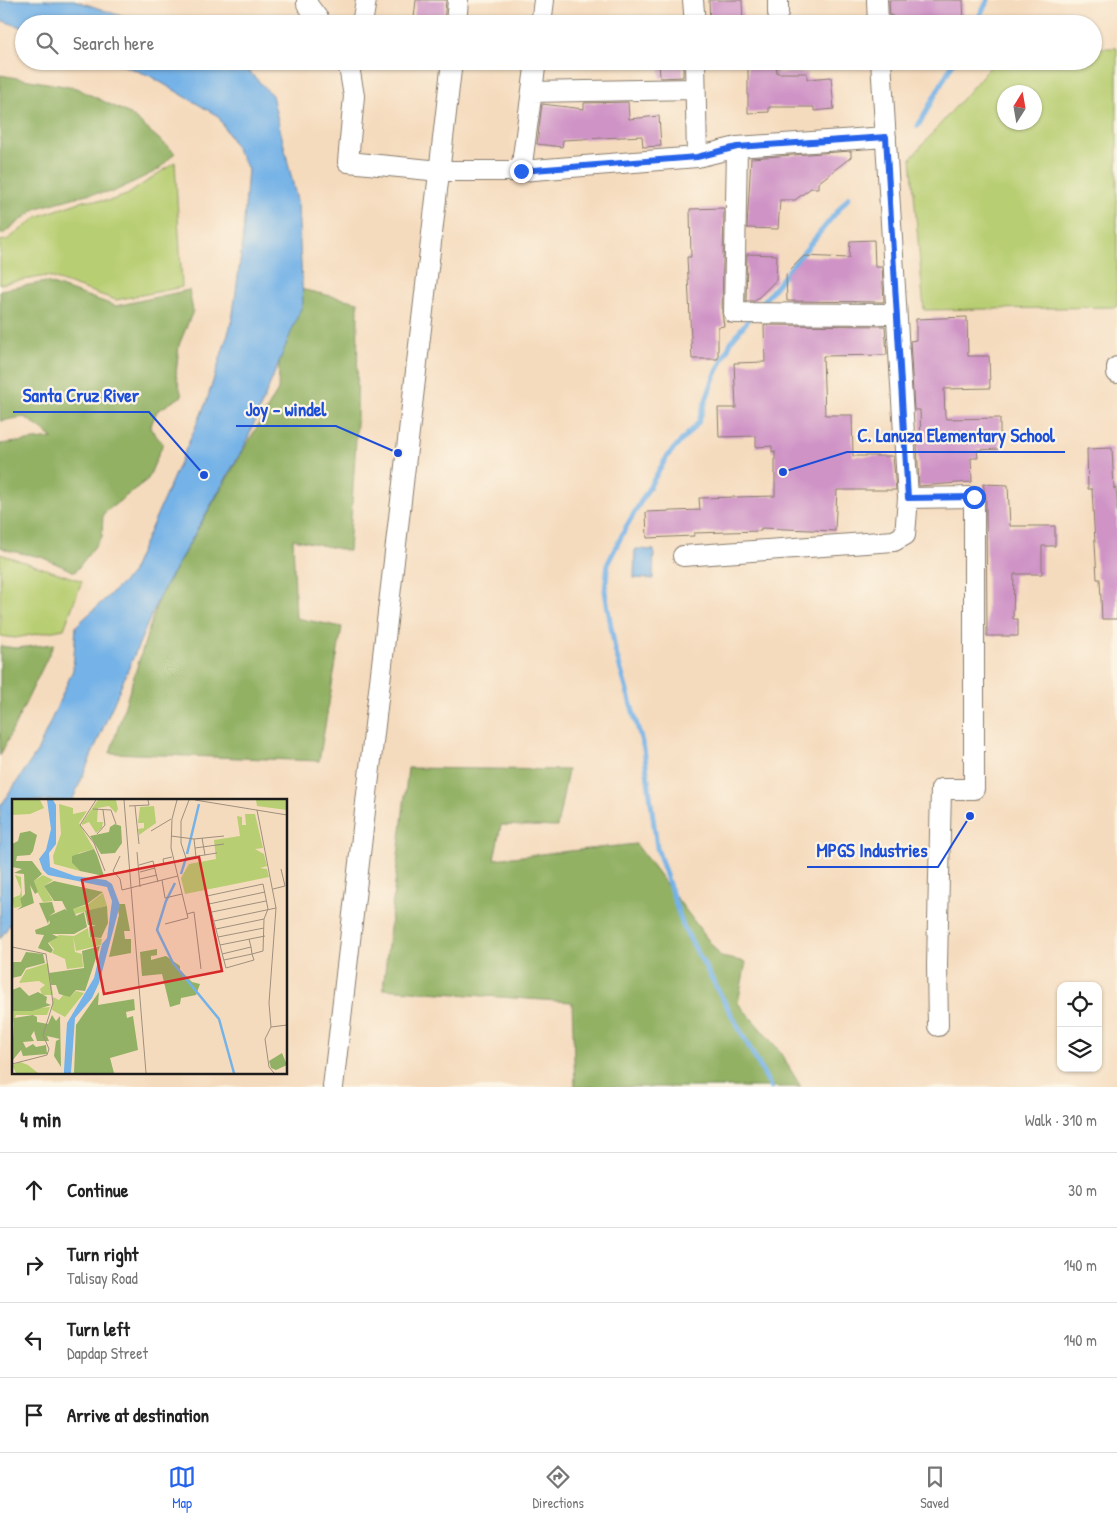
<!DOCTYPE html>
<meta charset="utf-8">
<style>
:root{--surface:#fff;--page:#f2f2f2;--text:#222;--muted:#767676;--line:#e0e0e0;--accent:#2563eb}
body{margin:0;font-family:"Patrick Hand",sans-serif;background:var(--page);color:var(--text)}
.controls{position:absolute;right:15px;bottom:15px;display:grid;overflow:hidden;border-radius:10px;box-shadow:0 1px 4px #0004}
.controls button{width:45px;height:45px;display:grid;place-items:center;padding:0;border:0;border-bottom:1px solid var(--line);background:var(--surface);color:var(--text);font:25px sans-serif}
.compass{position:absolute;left:997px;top:85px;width:45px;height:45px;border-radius:50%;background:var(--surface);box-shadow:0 1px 4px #0004;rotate:11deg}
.stop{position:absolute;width:15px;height:15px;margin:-11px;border:4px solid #2563eb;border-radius:50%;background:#fff}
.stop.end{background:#2563eb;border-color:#fff;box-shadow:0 1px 5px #0008}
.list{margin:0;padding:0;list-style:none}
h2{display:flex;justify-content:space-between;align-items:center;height:65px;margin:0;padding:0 20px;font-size:21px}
h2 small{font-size:16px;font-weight:400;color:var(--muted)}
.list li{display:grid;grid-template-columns:32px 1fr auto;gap:15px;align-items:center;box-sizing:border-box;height:75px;padding:0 20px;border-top:1px solid var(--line)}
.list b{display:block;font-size:19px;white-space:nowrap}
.list p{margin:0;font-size:16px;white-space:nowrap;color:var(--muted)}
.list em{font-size:16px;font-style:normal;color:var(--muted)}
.icon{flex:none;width:28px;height:28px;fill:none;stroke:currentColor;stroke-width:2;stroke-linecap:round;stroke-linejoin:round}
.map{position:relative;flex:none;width:1117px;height:1087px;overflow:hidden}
.search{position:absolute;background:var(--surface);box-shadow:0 1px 4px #0004;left:15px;right:15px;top:15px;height:55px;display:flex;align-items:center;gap:12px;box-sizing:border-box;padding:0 18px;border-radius:28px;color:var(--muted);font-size:19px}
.sheet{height:365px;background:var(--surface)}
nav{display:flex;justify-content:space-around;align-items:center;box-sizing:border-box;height:70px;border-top:1px solid var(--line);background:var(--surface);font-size:14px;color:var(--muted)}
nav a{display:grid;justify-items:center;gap:2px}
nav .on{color:var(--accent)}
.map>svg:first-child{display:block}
.green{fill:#b8ce72;stroke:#6a7547;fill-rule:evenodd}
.forest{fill:#92b164;stroke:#576640}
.water{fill:#74b2e7;stroke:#486782}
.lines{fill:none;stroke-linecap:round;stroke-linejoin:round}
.stream{stroke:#74b2e7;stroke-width:5}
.building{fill:#cf93c6}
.minor-casing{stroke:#887c6d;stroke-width:22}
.minor{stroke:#fff;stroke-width:20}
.route{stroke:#2563eb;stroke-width:6}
.inset-river{fill:none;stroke:#74b2e7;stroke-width:2.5}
.inset-road{fill:none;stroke:#9e8f7d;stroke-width:1}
.view{fill:#d62828;fill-opacity:0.15;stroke:#d62828;stroke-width:2.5}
.inset-edge{fill:none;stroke:#1c1c1c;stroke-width:2.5}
.leader{fill:none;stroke:#1d4ed8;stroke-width:2}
.callout-dot{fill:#1d4ed8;stroke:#fcf5e5;stroke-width:2}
.callout-label{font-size:19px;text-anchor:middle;font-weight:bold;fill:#1d4ed8;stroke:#fcf5e5;stroke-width:4.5;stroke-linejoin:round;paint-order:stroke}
</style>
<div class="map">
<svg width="1117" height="1087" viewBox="0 0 1117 1087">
<rect width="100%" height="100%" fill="#fcf5e5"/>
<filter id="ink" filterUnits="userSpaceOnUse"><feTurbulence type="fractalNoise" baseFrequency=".02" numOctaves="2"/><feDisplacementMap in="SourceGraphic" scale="10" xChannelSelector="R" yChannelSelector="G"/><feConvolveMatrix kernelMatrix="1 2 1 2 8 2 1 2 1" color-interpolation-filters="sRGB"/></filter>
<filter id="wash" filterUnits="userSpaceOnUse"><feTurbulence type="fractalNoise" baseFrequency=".0096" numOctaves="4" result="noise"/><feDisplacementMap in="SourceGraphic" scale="20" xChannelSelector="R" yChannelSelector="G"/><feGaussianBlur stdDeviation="1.12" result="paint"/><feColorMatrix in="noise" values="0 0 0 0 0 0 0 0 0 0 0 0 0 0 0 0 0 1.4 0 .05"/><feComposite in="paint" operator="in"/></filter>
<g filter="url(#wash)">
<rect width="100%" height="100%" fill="#f5dbbe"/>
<!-- green -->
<path class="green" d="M1093,48H1117V307L924,310L911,158L995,61H1093ZM1004,92H1034V122H1004Z
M175,162L182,287L116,300L47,276L0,284V241L7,240L39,216L86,200L109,201L127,195Z
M0,554L82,581L64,629L15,638L0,636Z"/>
<!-- forest -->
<path class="forest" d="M0,75L76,88L130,114L175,153L158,170L113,192L87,194L37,208L4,233L0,234Z
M46,282L116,306L189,290L193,311L179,345L176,375L182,396L157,411L150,428L163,444L148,479L103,514L102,537L75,572L41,557L10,551L0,547V444L53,438L25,417L0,421V290Z
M282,285L358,302L357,422L349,551L293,539L296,618L342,627L319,761L110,753L159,597L278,390Z
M54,644L0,756V646L16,648Z
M408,768L568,770L557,827L501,825L494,859L636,844L721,957L746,962L738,1003L778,1049L801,1087H575L572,1002L383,989Z"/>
<!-- water -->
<path class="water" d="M0,0H74L145,24H24V28L0,20Z
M112,61H239L272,95L298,205L303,303L246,443L159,597L72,801H14V918L0,939V807L37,752L73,670L76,626L130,576L206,403L232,321L242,247L248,169L218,116L150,76Z
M635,549L654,550L653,579L634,578Z"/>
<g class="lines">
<!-- stream -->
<path class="stream" d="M975,24L988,0
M918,126L954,61
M758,308L849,197
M750,318L732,340L713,380L698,423L668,455L626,527L608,563L605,591L615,650L644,749L657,848L683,926L771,1087"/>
</g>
<g id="blocks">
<!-- building -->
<path class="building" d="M416,0H446L444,22L414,18Z
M709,0H742L743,24H710Z
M889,0H963L964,24H894L893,16H890Z
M659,61H683V77L660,78Z
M748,61H776L777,73H807V79L831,77L834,109L814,111V107H769V112L748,113Z
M628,102L629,119L659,116L661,146L643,147L642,136L563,140L562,147L537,144L542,104L584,109V103Z
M851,151V157L818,183V188H811L795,200H780L778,229L747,228L751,158Z
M724,208L722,313L724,326L718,327V359H692L687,257H691L690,209Z
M874,240L875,267H882L884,302L787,301L786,274L804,256L849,258L850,241Z
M747,254L777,255L776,280L755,301H746Z
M967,317L968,356H989L990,388L944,389L945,416L946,419L1000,418V449L977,450L978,458H971L972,482L919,486L917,443H921L920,410H914L910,341L916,340V319Z
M764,325L885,326L887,355L823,356L825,415H852L853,456H893L896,490H837L835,531L761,528V531L694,533V536L647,538L646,512L700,510L699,498L775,496V451L772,452V446L756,447V436L719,437L718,408H736L734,363L765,362Z
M1112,448L1114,489L1116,488L1117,502V619H1102L1100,579H1097L1092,489H1088L1087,449Z
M983,484L1008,485L1010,526H1055V546H1042V574H1014L1013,619H1018V636H987L986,497Z"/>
</g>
</g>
<g filter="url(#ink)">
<use href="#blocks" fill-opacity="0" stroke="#887c6d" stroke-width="1"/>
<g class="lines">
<defs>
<path id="minor" d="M307,0V4L322,24
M693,0L695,24
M877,0L878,24
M778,13V0
M362,24L366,0
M456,24L458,0
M541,24L544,0
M348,61L354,96L348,162L440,171H521L697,157L737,147L886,137
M695,61L697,157
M532,92L695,89
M737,147L734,313L896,314
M521,171L536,61
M1117,367V373
M908,498L974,497V789H941L937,965L938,1026
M683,556L894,541L905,535L908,498L881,61
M333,1087L452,61"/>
</defs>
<!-- minor casing -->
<use href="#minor" class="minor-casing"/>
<!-- minor -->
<use href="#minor" class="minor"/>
</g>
</g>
<g class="lines" filter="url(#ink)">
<!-- route -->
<path class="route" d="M521,171L697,157L737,147L886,137L908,498L974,497"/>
</g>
<!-- overview -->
<g transform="translate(12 799)">
<rect width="275" height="275" fill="#f5dbbe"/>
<path d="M0,1H28L32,9L18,15L0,16ZM86,1H104L106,10L104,14L97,7L86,9L85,23H91L90,29L84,34L77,23L70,26V24ZM244,1H275V11L245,7ZM47,5L61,9V15L75,12L67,24L82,50L67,54L60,64L68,72L42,65L41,57L49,35ZM142,7L144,24L127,36L126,30L132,29V24H126L128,8ZM233,15H243L251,49L243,50L252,55L255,67L248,69L255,70L257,78L173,95L169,79L177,65L204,60L202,41L228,37L225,17L230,18V26H234ZM3,76L9,78L10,99L8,100L10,107L2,109L0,99L8,96L9,91ZM31,76L41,81L32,87L41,102L31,103L26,94L22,82ZM91,94L95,107L63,115L61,110L75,106ZM76,129L77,138L90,140L89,146L64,152L61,137L63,153L70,155L71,168L55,170L53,160L40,154L42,150L37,144L47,136L62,137ZM36,164L41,196H30L28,190L33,186L27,182L7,184L14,171ZM64,192L72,194L53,218L40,211L41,198L47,201L52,195L58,198ZM38,208L35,216H4L0,228V212ZM8,263L16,266L26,274H4L0,266Z" fill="#b8ce72"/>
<path d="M103,25L109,27L110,44L103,54L89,55L78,37L97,33L98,28ZM18,32L25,36L21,52L18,56L5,57L4,62H20L30,75L22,82L26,93L23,95L18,86L22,104L5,111L10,107L8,100L13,95L12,75L2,74L10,70L0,68V45L6,42L8,34ZM82,50L85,56L92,77L68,72L60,64V57ZM42,82L91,93L75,105L61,110L64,117L72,113L75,128L62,135H40L46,138L36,144L41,151L39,154L26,149L32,136L24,135L23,131L36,126L38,124L37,121L36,125L27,104L40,103L43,113L37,117L53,110L55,112L50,102H42L32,87ZM105,105H113L118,132H112L113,140H119V154L97,158L107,116ZM95,107L96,124L89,139L78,138L77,128L84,126H76L73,112ZM88,147L73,192L64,191L58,198L47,195L44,186H39L37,174L72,169L70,152ZM145,150V156L139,157V161L154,157L168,167V171L180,183L188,185L184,196L169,199L168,205L158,208L150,175L130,177L128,153ZM14,153L31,155L33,164L14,169L9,177L0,179V163H9ZM8,188L17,197L26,193L35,198L34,204L39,206L20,212H0V191ZM87,193L86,206L122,200L123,211L114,213L115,219L121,217L126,251L98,259L102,274H62L64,226ZM21,216L25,218V223L36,225L40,216L44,222L48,217L49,268L42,257L44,242L48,240L35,237L37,242H25L22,232L19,237L22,242L11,243L14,249L21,245L24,248L34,246L35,255L11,257L9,251L0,262L2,219ZM270,254L275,266L264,271L259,269L257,262Z" fill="#92b164"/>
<path d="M35,1H41L44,6V45L37,54L38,68L63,77L94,81L100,85L108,106L87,184L80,199L63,219L59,274H52V271L55,224L82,179L90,145L95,139L100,102L95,88L36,76L31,71L27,60L34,51L39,30Z" fill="#74b2e7"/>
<path class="inset-river" d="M175,55L187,5M169,75L174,59M163,84L154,102L145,131L161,164L207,220L222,274"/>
<path class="inset-road" d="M84,1L68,26L82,44L93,72M112,1L134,274M177,1L169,22V44L174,59L205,54M183,1L275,16M117,7L137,6L136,1M123,7L127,45M81,10L99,11L104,25M245,11L264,109L257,204L259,228L253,240L257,268L262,274M139,32L159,20M85,35L93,26L91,11M159,37L182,40L212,37M190,39L193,56M182,40L184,58M183,49L212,45M125,53L128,88M108,57L101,72L108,80L110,91L166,77M127,66L141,62L146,83M152,66L151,60L160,58M128,73L143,69M128,80L145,76M150,81L153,99L170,95M261,90L273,87L269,70M197,105L253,93M200,113L254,102M175,115L182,113L189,170M202,122L264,109M153,125L176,119L159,49L160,20L165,1M204,130L252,120M206,138L252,129M208,146L253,137M0,148L34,155L41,204L31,236L37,250L35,256L0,265M210,155L239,148M212,161L240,155L251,152L252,120L256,110L251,85L195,97L206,138L211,158L214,169L242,161L240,155L239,148L237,140M259,228L275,226"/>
<path class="view" d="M187,58L210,172L92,195L70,81Z"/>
<rect width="275" height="275" class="inset-edge"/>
</g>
<!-- callouts -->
<path class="leader" d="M204 475L149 412H13M398 453L336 426H236M783 472L847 452H1065M970 816L938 867H807"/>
<g class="callout-dot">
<circle cx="204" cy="475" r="5"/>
<circle cx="398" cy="453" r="5"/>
<circle cx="783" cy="472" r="5"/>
<circle cx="970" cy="816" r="5"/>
</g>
<g class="callout-label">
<text x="81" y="402">Santa Cruz River</text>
<text x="286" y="416">Joy - windel</text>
<text x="956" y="442">C. Lanuza Elementary School</text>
<text x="872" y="857">MPGS Industries</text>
</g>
</svg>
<div class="controls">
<button><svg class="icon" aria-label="locate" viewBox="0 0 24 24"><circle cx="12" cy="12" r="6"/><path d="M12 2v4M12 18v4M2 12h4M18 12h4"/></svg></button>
<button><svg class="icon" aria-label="layers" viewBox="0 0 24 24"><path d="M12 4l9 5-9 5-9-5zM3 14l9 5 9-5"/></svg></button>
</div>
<svg class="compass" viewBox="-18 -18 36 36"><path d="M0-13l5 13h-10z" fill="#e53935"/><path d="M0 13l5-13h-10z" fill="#767676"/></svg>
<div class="stop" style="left:974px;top:497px"></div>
<div class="stop end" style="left:521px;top:171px"></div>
<div class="search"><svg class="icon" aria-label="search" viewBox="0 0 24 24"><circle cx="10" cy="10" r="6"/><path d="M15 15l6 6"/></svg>Search here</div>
</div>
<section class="sheet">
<h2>4 min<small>Walk · 310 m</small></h2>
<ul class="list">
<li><svg class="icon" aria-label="ahead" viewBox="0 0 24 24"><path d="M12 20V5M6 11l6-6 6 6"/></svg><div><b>Continue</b></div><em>30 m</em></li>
<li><svg class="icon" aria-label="right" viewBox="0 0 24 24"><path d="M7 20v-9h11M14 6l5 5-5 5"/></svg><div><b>Turn right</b><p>Talisay Road</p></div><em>140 m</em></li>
<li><svg class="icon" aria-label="left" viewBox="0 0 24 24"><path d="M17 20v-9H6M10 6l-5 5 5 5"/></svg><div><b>Turn left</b><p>Dapdap Street</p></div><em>140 m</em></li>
<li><svg class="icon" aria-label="arrive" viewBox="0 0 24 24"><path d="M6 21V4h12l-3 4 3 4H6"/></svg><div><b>Arrive at destination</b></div></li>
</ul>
</section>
<nav>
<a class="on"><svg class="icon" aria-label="map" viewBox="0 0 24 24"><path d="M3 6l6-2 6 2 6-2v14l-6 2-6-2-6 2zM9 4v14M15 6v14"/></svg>Map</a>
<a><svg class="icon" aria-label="directions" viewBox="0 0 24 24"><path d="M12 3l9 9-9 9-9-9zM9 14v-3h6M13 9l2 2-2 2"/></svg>Directions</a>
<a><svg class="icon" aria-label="saved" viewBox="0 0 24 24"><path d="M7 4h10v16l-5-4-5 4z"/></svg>Saved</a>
</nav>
